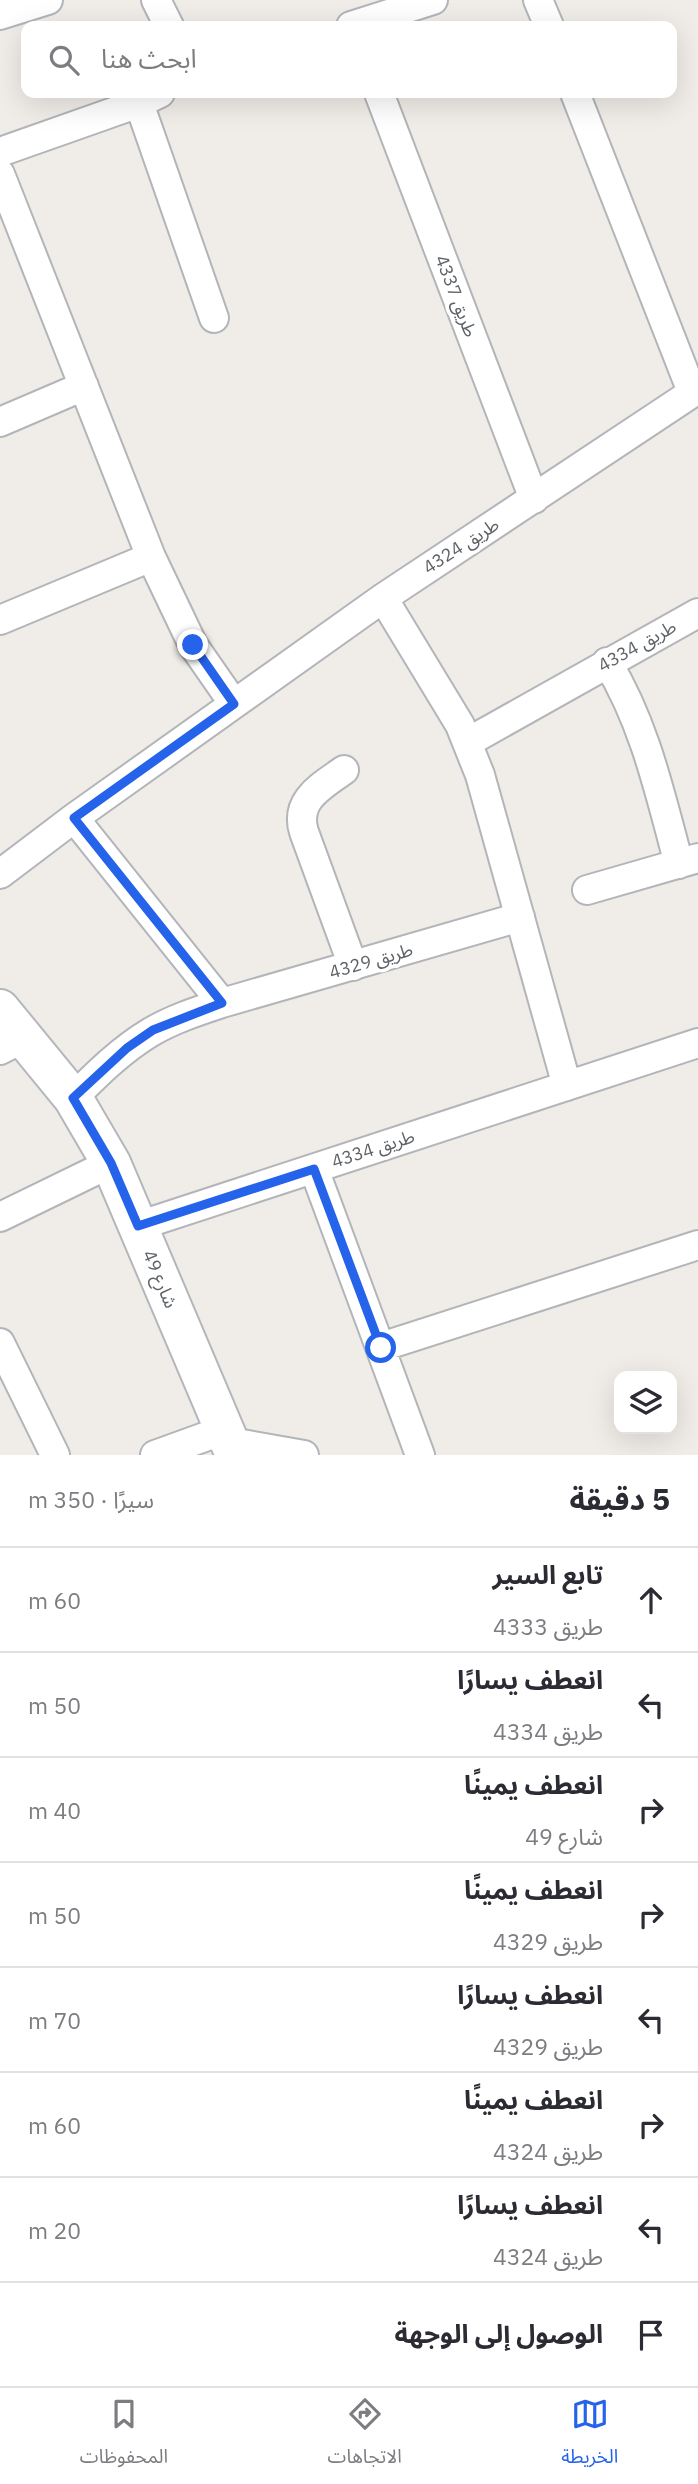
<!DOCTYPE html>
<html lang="ar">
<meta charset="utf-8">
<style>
:root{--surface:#fff;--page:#f2f2f3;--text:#2b2b33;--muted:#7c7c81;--line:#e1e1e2;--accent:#2563eb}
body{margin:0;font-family:"IBM Plex Sans","Noto Sans Arabic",sans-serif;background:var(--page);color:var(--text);direction:rtl}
.controls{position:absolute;right:21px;bottom:21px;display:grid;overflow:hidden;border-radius:14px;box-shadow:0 7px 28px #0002}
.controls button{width:63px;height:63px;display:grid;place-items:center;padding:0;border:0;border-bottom:2px solid var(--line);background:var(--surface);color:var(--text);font:35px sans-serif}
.stop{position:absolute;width:21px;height:21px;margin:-16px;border:5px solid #2563eb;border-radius:50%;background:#fff}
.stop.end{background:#2563eb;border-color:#fff;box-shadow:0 2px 7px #0008}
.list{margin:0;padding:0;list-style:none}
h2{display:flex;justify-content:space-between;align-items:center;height:91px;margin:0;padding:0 28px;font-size:30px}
h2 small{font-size:23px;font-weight:400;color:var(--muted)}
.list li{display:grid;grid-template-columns:46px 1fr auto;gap:21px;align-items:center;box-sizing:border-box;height:105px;padding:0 28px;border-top:2px solid var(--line)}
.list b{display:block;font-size:26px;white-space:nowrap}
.list p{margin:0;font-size:23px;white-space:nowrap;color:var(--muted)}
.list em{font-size:23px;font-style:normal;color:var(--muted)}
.icon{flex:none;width:38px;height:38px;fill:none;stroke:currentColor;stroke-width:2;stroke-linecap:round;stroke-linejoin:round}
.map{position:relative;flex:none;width:698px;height:1455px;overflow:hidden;direction:ltr}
.search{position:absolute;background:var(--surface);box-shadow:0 7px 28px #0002;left:21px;right:21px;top:21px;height:77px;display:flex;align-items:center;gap:18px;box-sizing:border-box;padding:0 24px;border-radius:14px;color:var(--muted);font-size:26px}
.sheet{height:931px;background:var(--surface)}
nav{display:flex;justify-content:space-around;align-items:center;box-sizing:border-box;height:98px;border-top:2px solid var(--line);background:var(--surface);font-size:19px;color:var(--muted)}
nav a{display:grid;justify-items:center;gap:4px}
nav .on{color:var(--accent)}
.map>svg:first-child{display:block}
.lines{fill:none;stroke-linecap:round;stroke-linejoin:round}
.street-casing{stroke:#b2b5b9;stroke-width:32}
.secondary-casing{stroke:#b3b7bb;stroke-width:42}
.street{stroke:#fff;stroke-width:28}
.secondary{stroke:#fff;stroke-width:38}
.route{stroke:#2563eb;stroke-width:9}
.labels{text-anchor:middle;stroke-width:7;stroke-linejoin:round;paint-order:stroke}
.street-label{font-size:18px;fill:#5e6367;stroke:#fff}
</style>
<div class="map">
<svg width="698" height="1455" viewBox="0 0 698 1455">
<rect width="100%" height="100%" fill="#f0ece7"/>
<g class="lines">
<defs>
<path id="street" d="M156,0L169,26
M538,0L549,26
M0,15L48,0
M351,26L433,0
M379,93L534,499
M575,93L692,392
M139,103L214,318
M0,152L139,103L160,93
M0,174L151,557L193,645L234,704
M0,422L84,386
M383,598L460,725L480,775L567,1086
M0,620L151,557
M607,662C645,724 660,794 679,864
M468,742L698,613
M344,770C322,786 294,800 304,832L353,966
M74,818L222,1003
M0,874L74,818L383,598L698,389
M587,890L698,858
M0,1050L23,1038
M73,1098C97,1074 121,1050 151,1032C173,1019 198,1011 222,1003L520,917
M314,1169L420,1455
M0,1217L111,1163
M138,1226L698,1043
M0,1343L55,1455
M381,1347L698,1245
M230,1442L304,1455
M155,1455L224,1430"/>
<path id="secondary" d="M0,1009L73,1098L111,1163L235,1455"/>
</defs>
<!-- street casing -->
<use href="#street" class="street-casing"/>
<!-- secondary casing -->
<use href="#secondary" class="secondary-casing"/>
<!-- street -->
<use href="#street" class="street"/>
<!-- secondary -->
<use href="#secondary" class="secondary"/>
</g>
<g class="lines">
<!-- route -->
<path class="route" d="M193,645L234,704L74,818L222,1003L153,1030L127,1048L73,1098L111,1163L138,1226L314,1169L381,1348"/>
</g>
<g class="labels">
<!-- street labels -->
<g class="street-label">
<text transform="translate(456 296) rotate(69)" y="6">طريق 4337</text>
<text transform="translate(461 546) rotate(-33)" y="6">طريق 4324</text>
<text transform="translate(637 646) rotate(-29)" y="6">طريق 4334</text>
<text transform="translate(371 961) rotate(-16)" y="6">طريق 4329</text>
<text transform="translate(373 1149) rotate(-18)" y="6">طريق 4334</text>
<text transform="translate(160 1279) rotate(67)" y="6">شارع 49</text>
</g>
</g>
</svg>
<div class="controls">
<button><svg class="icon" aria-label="layers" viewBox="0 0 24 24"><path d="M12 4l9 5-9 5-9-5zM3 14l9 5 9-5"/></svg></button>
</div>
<div class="stop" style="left:381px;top:1348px"></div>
<div class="stop end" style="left:193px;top:645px"></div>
<div class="search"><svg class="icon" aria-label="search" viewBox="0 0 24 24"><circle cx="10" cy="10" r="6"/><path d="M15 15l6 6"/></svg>ابحث هنا</div>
</div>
<section class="sheet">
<h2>5 دقيقة<small>سيرًا · 350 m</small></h2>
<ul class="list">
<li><svg class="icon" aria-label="ahead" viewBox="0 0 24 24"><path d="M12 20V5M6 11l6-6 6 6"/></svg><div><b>تابع السير</b><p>طريق 4333</p></div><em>60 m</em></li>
<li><svg class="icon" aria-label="left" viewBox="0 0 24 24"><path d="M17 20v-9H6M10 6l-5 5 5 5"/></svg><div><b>انعطف يسارًا</b><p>طريق 4334</p></div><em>50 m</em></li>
<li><svg class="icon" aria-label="right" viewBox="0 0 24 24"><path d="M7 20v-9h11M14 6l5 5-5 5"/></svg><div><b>انعطف يمينًا</b><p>شارع 49</p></div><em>40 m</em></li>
<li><svg class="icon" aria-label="right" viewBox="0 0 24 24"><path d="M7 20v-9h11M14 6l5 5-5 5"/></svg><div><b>انعطف يمينًا</b><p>طريق 4329</p></div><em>50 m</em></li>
<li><svg class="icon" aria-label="left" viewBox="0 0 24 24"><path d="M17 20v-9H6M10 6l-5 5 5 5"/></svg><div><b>انعطف يسارًا</b><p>طريق 4329</p></div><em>70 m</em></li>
<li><svg class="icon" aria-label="right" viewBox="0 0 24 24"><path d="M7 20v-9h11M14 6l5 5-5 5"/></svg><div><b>انعطف يمينًا</b><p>طريق 4324</p></div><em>60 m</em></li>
<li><svg class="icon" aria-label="left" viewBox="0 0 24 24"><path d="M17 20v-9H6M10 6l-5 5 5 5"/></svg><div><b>انعطف يسارًا</b><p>طريق 4324</p></div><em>20 m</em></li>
<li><svg class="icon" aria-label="arrive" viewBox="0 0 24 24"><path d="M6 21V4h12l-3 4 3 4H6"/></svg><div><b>الوصول إلى الوجهة</b></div></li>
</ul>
</section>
<nav>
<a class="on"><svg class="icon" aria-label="map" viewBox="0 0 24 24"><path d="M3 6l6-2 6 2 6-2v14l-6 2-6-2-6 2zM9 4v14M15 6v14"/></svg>الخريطة</a>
<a><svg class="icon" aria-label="directions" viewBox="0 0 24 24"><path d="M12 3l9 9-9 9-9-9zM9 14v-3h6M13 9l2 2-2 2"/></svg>الاتجاهات</a>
<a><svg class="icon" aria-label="saved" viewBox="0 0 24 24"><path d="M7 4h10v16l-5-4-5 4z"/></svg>المحفوظات</a>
</nav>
